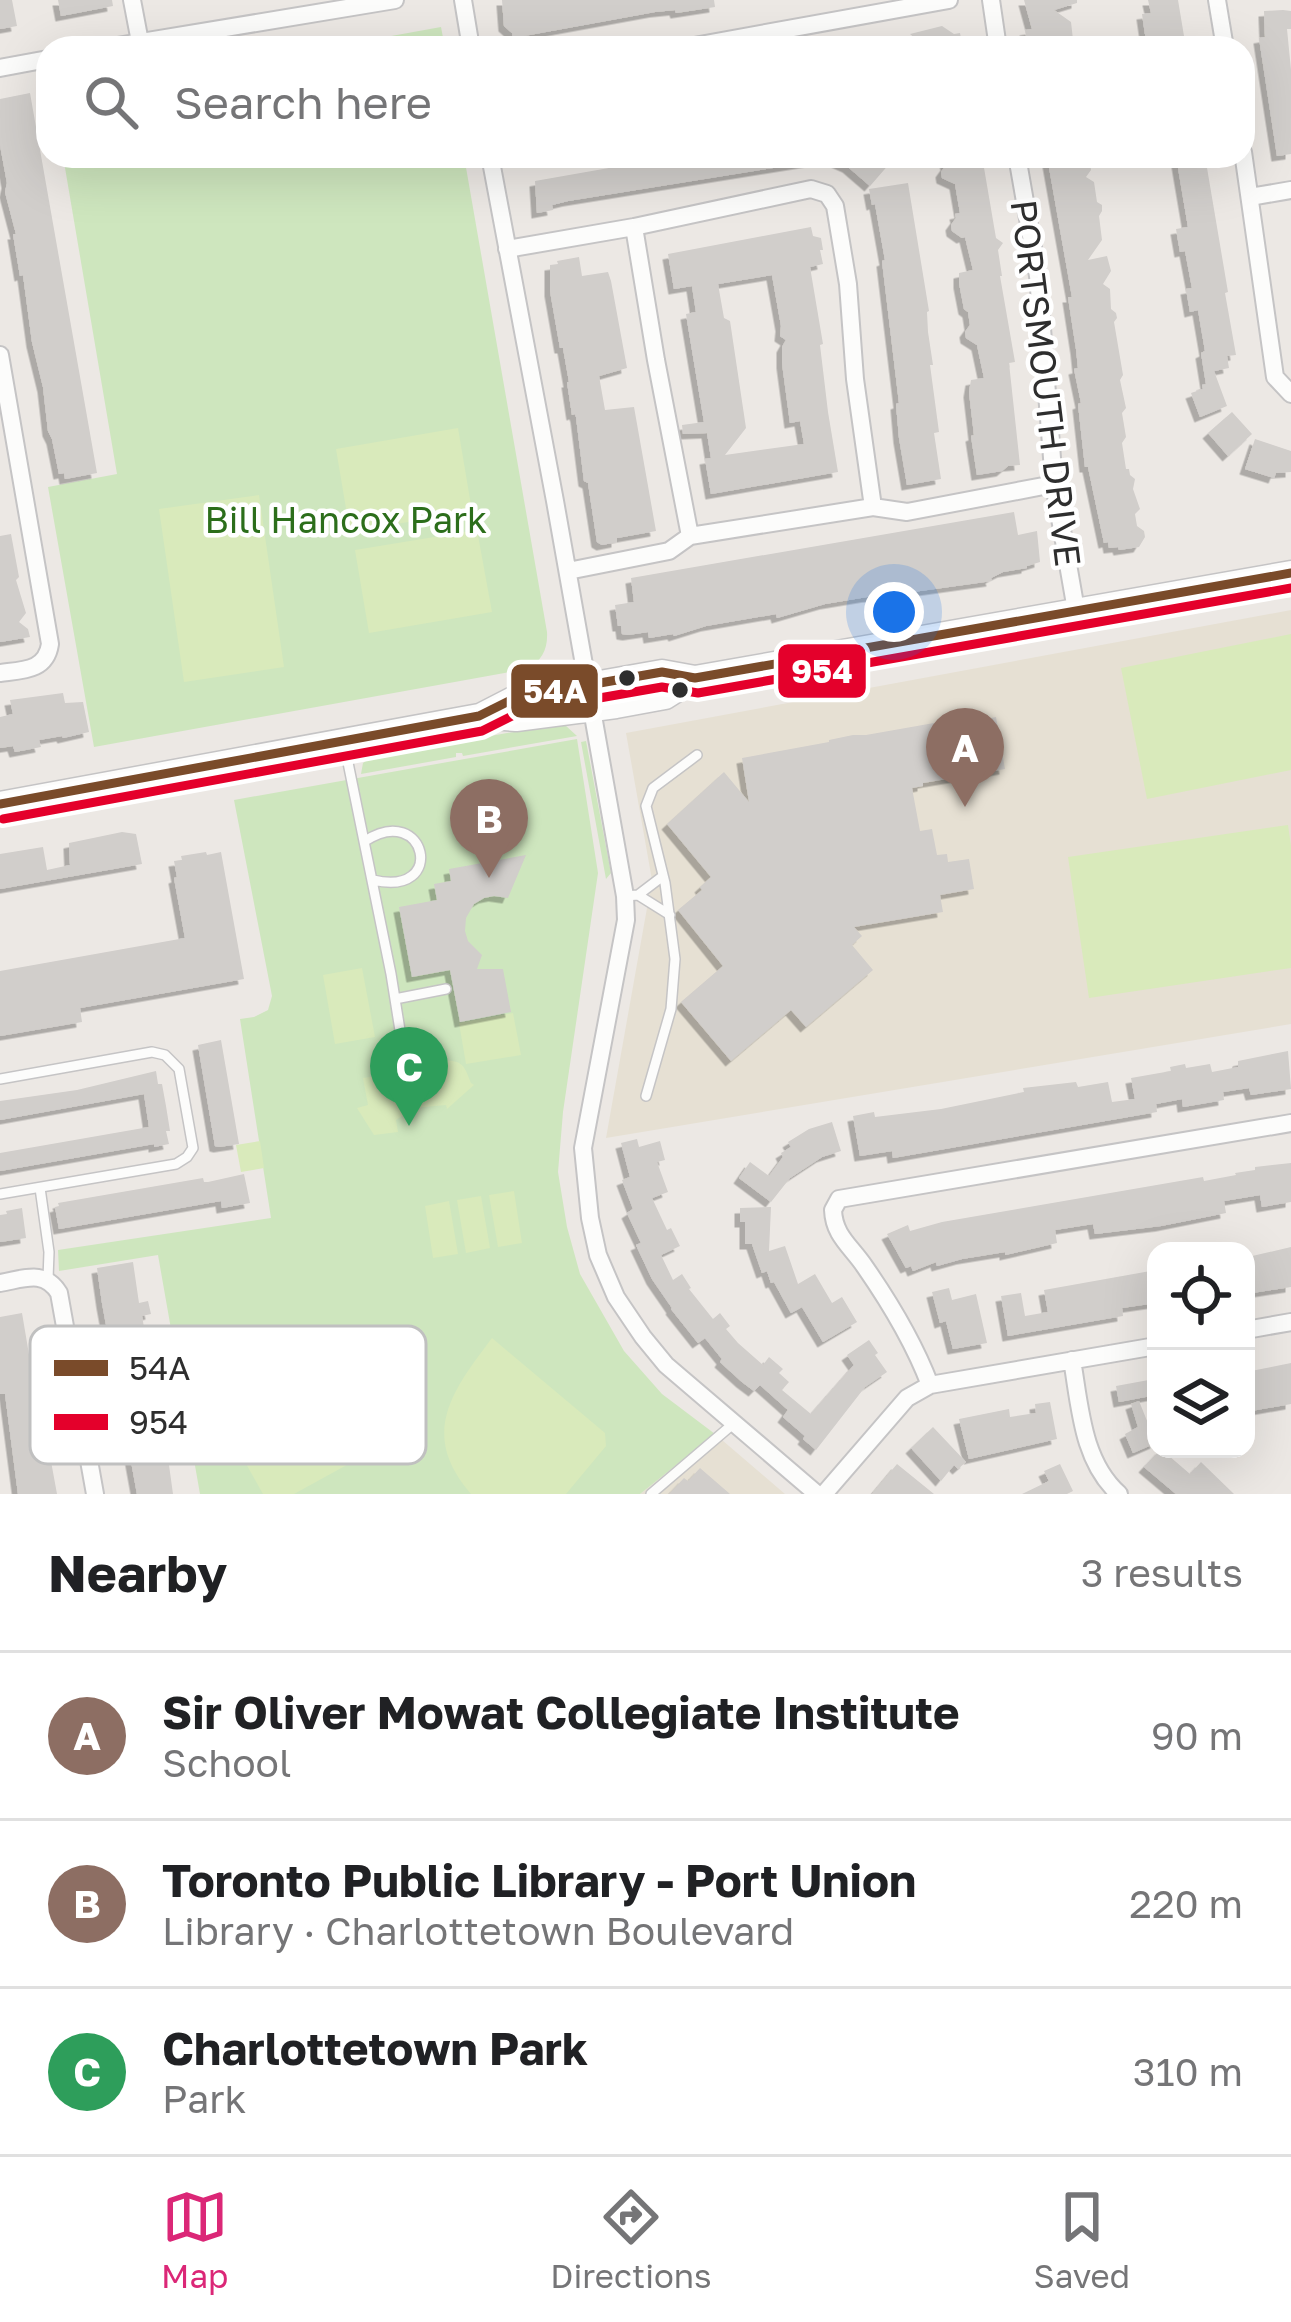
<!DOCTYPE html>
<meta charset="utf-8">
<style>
:root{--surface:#fff;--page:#f6f6f6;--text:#202124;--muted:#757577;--line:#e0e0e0;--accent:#db2777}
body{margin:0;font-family:"Golos Text",sans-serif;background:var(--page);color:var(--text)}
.controls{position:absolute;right:36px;bottom:36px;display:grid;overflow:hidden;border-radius:24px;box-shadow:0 12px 48px #0002}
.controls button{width:108px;height:108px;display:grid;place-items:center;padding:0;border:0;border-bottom:3px solid var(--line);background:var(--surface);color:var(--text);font:60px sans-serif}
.you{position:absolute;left:894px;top:612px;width:42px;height:42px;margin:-30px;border:9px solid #fff;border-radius:50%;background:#1a73e8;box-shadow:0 0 0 18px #1a73e833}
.badge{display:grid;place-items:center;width:78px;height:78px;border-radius:50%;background:var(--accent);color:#fff;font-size:39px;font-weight:700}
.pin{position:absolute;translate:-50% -99px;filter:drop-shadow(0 3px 6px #0008)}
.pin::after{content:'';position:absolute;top:63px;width:42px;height:36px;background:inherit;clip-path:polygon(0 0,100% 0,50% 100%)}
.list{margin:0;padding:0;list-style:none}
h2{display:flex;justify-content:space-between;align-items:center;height:156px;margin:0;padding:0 48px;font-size:51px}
h2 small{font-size:39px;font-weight:400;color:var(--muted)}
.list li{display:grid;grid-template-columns:78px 1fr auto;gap:36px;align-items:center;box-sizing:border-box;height:168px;padding:0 48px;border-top:3px solid var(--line)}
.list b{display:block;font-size:45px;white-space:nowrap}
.list p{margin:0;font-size:39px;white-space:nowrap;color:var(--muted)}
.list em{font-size:39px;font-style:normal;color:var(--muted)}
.icon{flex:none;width:66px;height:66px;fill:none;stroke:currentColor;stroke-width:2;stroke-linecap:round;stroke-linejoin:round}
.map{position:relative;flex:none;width:1291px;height:1494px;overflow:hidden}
.search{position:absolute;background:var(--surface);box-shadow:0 12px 48px #0002;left:36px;right:36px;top:36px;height:132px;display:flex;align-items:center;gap:30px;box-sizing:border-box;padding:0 42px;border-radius:36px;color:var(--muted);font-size:45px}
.sheet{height:660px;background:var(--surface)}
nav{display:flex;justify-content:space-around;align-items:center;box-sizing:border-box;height:168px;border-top:3px solid var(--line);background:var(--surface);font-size:33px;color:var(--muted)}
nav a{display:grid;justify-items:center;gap:6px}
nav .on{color:var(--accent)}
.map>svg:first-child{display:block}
.education{fill:#e6e0d3}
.green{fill:#cee6be}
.pitch{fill:#d9eabb}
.building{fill:#d1cecb;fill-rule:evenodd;filter:url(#shadow)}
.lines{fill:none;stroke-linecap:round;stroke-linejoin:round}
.service-casing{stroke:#c5c4c5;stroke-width:12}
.minor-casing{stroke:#c5c4c5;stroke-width:20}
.secondary-casing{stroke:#c5c4c5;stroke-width:27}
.service{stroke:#fcfcfb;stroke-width:9}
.minor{stroke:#fcfcfb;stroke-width:16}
.secondary{stroke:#fcfcfb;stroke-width:24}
.bus-1-casing{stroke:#fff;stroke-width:18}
.bus-2-casing{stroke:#fff;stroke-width:18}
.bus-1{stroke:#7a4b2a;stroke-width:9}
.bus-2{stroke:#e4002b;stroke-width:9}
.bus-dot{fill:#2e2e2e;stroke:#fff;stroke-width:4.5}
.labels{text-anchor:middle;stroke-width:9;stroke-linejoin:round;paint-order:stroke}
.street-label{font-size:36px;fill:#2e2e2e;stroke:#fff}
.park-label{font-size:36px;fill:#2c6e1b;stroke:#fff}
.key{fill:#fff;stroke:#c0c0c0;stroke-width:3}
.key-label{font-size:33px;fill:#2e2e2e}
.line-badge{stroke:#fff;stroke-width:4.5}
.badge-label{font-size:33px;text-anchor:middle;font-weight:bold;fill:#fff}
</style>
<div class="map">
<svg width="1291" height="1494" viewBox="0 0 1291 1494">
<defs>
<filter id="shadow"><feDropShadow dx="-5.5" dy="5.5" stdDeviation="0" flood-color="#0004"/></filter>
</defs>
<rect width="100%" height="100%" fill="#ece8e4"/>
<!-- education -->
<path class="education" d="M1291,610V1024L606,1138L652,880L626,733Z
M715,1434L785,1494H640Z"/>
<!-- green -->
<path class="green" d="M441,27L445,48H325Z
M63,156H464L547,632C548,649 542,661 527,669L94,747L48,487L117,474Z
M559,724L565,725L577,736L463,756L462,753H456V757L361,774L363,763L371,757Z
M577,739L598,873L563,1112L558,1172L567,1227L580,1274L624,1351L662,1394L715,1434L640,1494H200L158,1255L59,1271L58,1250L271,1218L240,1019L254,1017L268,1010L272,996L234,800Z
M586,741L611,873L606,879L581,742Z"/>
<!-- pitch -->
<path class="pitch" d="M458,428L472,511L350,532L336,449Z
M259,495L284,667L184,682L159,509Z
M477,530L492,612L369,633L355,550Z
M1291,634V770L1147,799L1121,668Z
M1288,825L1291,846V968L1089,998L1068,857Z
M362,968L375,1037L335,1044L323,975Z
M513,1013L521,1055L466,1064L459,1023Z
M444,1061C463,1059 465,1068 471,1083L474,1085L447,1109L446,1105L414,1108L396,1120L398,1132L374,1135L357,1108L368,1105L363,1078L377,1076V1071Z
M260,1141L264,1168L241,1172L236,1145Z
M514,1191L522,1243L498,1247L489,1195Z
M481,1196L490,1248L466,1253L457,1200Z
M449,1201L458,1254L433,1258L425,1206Z
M492,1338L605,1433L606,1446L566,1494H471C419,1434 452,1391 492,1338Z
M348,1356L394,1439L294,1494H263L224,1425Z"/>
<!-- building -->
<path class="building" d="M0,0H12L17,26L0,29Z
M58,0H112L113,6L61,16Z
M502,0H714L715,7L676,13L675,10L655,12L513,38L512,33L504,26Z
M1024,0H1077V3L1054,10L1071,22L1074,48H1028L1025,30L1032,29Z
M1148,0H1178L1186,48H1147L1142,14L1151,13Z
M1283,10L1291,11V29H1287L1291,70V154L1277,156L1259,38L1265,37L1264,11Z
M942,26L954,34L960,33L963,48H920L919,42L910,34Z
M30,93L97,473L65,479L64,473L59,474L52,439L48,431L43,387L32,342L23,275L20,276L13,234H16L5,192L7,183L0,145V99Z
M677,156H809L810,162L568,201L552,205L553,210L537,213L535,181Z
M823,156H896L870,186L848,167Z
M973,156H982L996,238L1003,243L998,250L1002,276H1000L1015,362L1009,363L1020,465L1008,466L1002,471L977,475L971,436L974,435L969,392L971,380L984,378L977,345L966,338L965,332L970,325L968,312L964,309L959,283V273L973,270L965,237L962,238L952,231L951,225L956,218L955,214L960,213L955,184L942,178L941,172L946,165L945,161Z
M1047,156H1089L1091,170L1086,177L1094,182L1097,202L1102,205V211L1099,216L1102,240L1088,260L1107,256L1111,271L1103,284L1110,289L1111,309L1116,313L1117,318L1114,322L1123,375L1120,380L1126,408L1122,413L1126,437L1122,443L1126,469H1129L1130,475L1135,479L1133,489L1140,509L1135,514L1137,526L1144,531L1145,537L1139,547L1119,550L1118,547L1109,548L1108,542L1104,543L1088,467H1085L1078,404L1081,403L1074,369L1078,368L1076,349L1068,297H1072Z
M1176,156H1205L1228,292L1225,293L1236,355L1227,356L1229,368L1214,371L1227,406L1200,417L1191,393L1203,389L1202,385L1206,384L1201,353L1205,351L1198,310L1190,312L1186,289L1192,288L1185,251L1180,252L1176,229L1188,227Z
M908,183L929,311L927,312L928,332L933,365H930L939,432L934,433L941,479L907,485L899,438L896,404L899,403L882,261L885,260L875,204L872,205L869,189Z
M811,227L813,236L821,238L823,250H820L823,264L810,267L823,344L820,345L828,412L838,472L711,494L705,459L711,458L707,433L683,434L682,425L704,422L686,314L696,312L692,286L674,289L668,254ZM772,275L781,326L780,336L786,340L782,347V363L790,423L800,421L804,444L725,455L746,428L730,321L724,318L718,284Z
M579,257L582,276L608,272L611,281L627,368L599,376L605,410L634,407L656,531L617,538V542L602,545L597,542L588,483L584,481L576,417L575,414L572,415L567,382H569L563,348H560L550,291V265L558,264L557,261Z
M1232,412L1252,434L1228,456L1208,433Z
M1255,439L1291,451V472L1276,473L1274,478L1245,469Z
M1014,512L1018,535L1037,531L1040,562L1027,566V568L1003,572L991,578L992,581L913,592L880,600V596L867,597L825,604L777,618L776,614L706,626L674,636L673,634L649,638L648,632L628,635L622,634L621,626H618L615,605L634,602L631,578Z
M11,534L19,577L16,580L26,613L19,622L28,629L30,637L0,642V536Z
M63,693L65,703L83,702L89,732L63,738L62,736L39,740L41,747L15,752L13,746L0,748V717L13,714L10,700Z
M985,714L986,719L996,717L1005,769L923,783V786L912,788L920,831L932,829L937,855L947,854L948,862L969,859L974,889L940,895L943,912L854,927L862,936L852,945L873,970L806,1027L791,1010L731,1061L681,1002L723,966L678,910L702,890L700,887L711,877L667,824L724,772L749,802L742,758L829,742V740L853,735H866Z
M122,832L136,834L142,864L0,889V854L43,847L47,870L70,865L69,843Z
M206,852L207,855L221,852L244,979L80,1008L82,1022L0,1036V971L185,938L174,878L177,877L174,861L182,860L181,856Z
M526,855L508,898L494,896L484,898L474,904L466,918L465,931L468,941L482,955L477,969H503L511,1012L460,1022L450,970L412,977L399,907L437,900L434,884L451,881L449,869Z
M221,1040L239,1144L219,1147L215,1146L198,1045Z
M1288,1051L1291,1089L1251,1095L1249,1088L1223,1092L1224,1100L1183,1107L1182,1099L1156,1104L1157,1112L893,1158L892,1151L860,1156L853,1116L874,1112L875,1117L941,1109L1024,1092L1023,1088L1076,1082L1078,1087L1108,1082L1112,1102L1135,1099L1131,1078L1171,1071L1170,1067L1185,1064L1186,1068L1210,1064L1212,1072L1238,1067V1061Z
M156,1071L158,1084H162L166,1106L170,1131H166L169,1144L154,1147V1144L0,1171V1153L149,1127L144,1094L0,1120V1101L77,1090Z
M832,1122L841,1151L822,1157L790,1178L771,1202L739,1178L750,1162L769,1176L783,1157L781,1153L791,1147L788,1142L809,1129Z
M637,1139L639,1147L660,1141L665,1160L657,1162L668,1192L652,1198L667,1230L671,1228L680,1246L661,1255L673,1280L682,1274L691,1288L689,1289L713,1319L720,1313L730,1326L726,1329L738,1343L763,1365L769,1357L783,1369L779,1373L789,1382L782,1390L811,1414L854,1365L847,1355L869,1340L878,1353L875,1355L887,1372L865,1387L816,1450L803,1439L805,1436L783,1417L788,1410L760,1385L754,1391L742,1382L720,1362L722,1359L705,1338L698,1343L671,1309L672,1308L652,1279L636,1245L641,1243L627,1213L633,1209L622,1180L630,1177L621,1143Z
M1291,1163V1202L1262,1207L1260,1195L1224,1201L1226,1213L1161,1226L1095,1234L1093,1224L1055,1230L1057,1243L1005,1255V1252L962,1259L937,1266L936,1262L913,1271L911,1266L906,1268L887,1234L908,1225L910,1231L942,1222L1203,1177L1204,1181L1236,1175L1235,1173L1255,1170V1167Z
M244,1174L250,1203L222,1208L221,1201L59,1229L55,1207L59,1206L58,1203L203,1178L204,1182H208Z
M771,1207L769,1251L785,1246L798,1284L815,1274L832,1303L842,1297L857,1322L823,1342L802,1307L791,1313L774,1282L771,1283L767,1271L762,1273L752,1244H745V1222H740V1208Z
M22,1208L26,1238L0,1242V1215L7,1214L6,1211Z
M1291,1247V1287L1246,1294V1276L1251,1275L1248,1257Z
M133,1262L139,1303L148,1301L151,1314L142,1316L147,1344L149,1343L152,1362L161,1361L163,1373L151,1378L158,1425L163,1424L164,1429L173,1494H137L102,1303L97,1268Z
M1156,1270V1303L1122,1308L1123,1316L1008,1336L1001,1296L1021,1293L1025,1316L1048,1312L1044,1290Z
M949,1288L952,1300L976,1294L987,1343L953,1349L946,1321L940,1323L932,1292Z
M22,1313L37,1402L33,1403L39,1435L46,1434L57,1494H18L5,1394H0V1317Z
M1291,1363V1404L1251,1411L1246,1372Z
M1154,1379L1156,1395L1119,1402L1116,1386Z
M1139,1401L1156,1443L1133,1453L1125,1434L1138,1427L1131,1404Z
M1050,1402L1057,1439L969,1459L959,1419L1009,1409L1010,1417L1036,1413L1035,1404Z
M933,1427L966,1462L958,1469L954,1465L941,1481L911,1448Z
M1161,1449L1190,1474L1201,1462L1234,1494H1176L1144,1467Z
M897,1464L934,1494H872Z
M1060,1464L1073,1491L1067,1494H1022L1049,1481L1044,1471Z
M700,1468L730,1494H669L684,1478L688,1481Z"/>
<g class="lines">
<defs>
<path id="service" d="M344,743L391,974L403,1049
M365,841C426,801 448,898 373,880
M638,895L670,915
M625,896L638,895L663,876
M395,999L446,989
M0,1079L152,1052L165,1055L179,1069L193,1148L187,1157L176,1164L0,1194
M646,1096L671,1009L675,959L665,883L646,806L653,788L697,755
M40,1188L49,1252L48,1279
M651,1494L733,1424"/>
<path id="minor" d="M132,0L140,42
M463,0L471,48
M991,0L998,48
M1217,0L1225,48
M105,48L395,0
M683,48L949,0
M0,68L48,59
M1243,152L1275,377L1291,394
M490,156L555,501L625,896L626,920L583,1148L590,1218L598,1255L616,1297L643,1337L666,1365L817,1494
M1017,156L1038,276L1054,484L1076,610
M1250,197L1291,190
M507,249L634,227L811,189L827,194L835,206L848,284L855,379L873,507L690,536L656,360L634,227
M0,355L50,644C46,671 23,670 0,673
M873,507L907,512L1054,484
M568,571L669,551L690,536
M0,1283C24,1279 44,1269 59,1293L95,1494
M1246,1330L1291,1322
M1072,1360C1080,1406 1082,1461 1119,1494
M930,1385C914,1343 890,1303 865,1267C851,1246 834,1236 833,1210L839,1199L1291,1123
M824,1494L907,1398L930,1385L1156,1346"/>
<path id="secondary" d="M482,715L515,698L662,672L695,678
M0,804L479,716L516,719L616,706L665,697L695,678L1291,573"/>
</defs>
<!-- service casing -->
<use href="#service" class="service-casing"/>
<!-- minor casing -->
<use href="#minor" class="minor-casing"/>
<!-- secondary casing -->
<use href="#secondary" class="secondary-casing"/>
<!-- service -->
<use href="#service" class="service"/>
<!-- minor -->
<use href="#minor" class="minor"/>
<!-- secondary -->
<use href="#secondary" class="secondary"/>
<defs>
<path id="bus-1" d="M0,804L479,716L515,698L662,672L695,678L1291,573"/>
<path id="bus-2" d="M3,819L482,731L520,712L662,687L698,693L1291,588"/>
</defs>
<!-- bus-1 casing -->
<use href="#bus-1" class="bus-1-casing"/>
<!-- bus-2 casing -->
<use href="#bus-2" class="bus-2-casing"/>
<!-- bus-1 -->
<use href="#bus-1" class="bus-1"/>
<!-- bus-2 -->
<use href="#bus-2" class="bus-2"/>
</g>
<!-- markers -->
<g class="bus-dot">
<circle cx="627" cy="678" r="10"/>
<circle cx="680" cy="690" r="10"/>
</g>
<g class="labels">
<!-- street labels -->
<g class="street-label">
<text transform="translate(1046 383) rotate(83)" y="13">PORTSMOUTH DRIVE</text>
</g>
<!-- park labels -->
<g class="park-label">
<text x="346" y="533">Bill Hancox Park</text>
</g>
</g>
<!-- legend -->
<rect x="30" y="1326" width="396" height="138" rx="18" class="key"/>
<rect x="54" y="1360" width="54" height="16" fill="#7a4b2a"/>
<rect x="54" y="1414" width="54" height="16" fill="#e4002b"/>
<g class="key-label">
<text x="129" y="1380">54A</text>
<text x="129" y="1434">954</text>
</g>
<g class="line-badge">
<rect x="776" y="642" width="92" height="58" rx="12" fill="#e4002b"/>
<rect x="509" y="662" width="91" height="58" rx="12" fill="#7a4b2a"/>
</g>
<g class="badge-label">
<text x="822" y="683">954</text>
<text x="555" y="703">54A</text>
</g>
</svg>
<div class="controls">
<button><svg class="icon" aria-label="locate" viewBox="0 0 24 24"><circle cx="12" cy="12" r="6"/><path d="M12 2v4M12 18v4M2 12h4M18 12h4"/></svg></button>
<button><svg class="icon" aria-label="layers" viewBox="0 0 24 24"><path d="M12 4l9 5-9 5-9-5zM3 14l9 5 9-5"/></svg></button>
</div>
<div class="you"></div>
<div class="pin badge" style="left:965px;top:807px;background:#8d6e63">A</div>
<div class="pin badge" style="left:489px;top:878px;background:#8d6e63">B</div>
<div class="pin badge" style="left:409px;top:1126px;background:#2e9e5b">C</div>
<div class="search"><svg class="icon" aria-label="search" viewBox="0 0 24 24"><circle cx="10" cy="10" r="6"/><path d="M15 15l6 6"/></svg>Search here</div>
</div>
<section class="sheet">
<h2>Nearby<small>3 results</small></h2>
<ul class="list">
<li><span class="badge" style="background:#8d6e63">A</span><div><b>Sir Oliver Mowat Collegiate Institute</b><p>School</p></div><em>90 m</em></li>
<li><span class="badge" style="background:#8d6e63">B</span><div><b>Toronto Public Library - Port Union</b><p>Library · Charlottetown Boulevard</p></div><em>220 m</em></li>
<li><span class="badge" style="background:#2e9e5b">C</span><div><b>Charlottetown Park</b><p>Park</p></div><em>310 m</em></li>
</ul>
</section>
<nav>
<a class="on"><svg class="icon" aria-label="map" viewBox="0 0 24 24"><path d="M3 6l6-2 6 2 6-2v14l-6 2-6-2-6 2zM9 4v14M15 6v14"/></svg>Map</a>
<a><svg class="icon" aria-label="directions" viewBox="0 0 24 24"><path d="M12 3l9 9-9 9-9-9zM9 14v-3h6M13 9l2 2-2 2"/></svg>Directions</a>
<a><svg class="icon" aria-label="saved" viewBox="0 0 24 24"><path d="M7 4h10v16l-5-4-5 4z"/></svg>Saved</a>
</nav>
